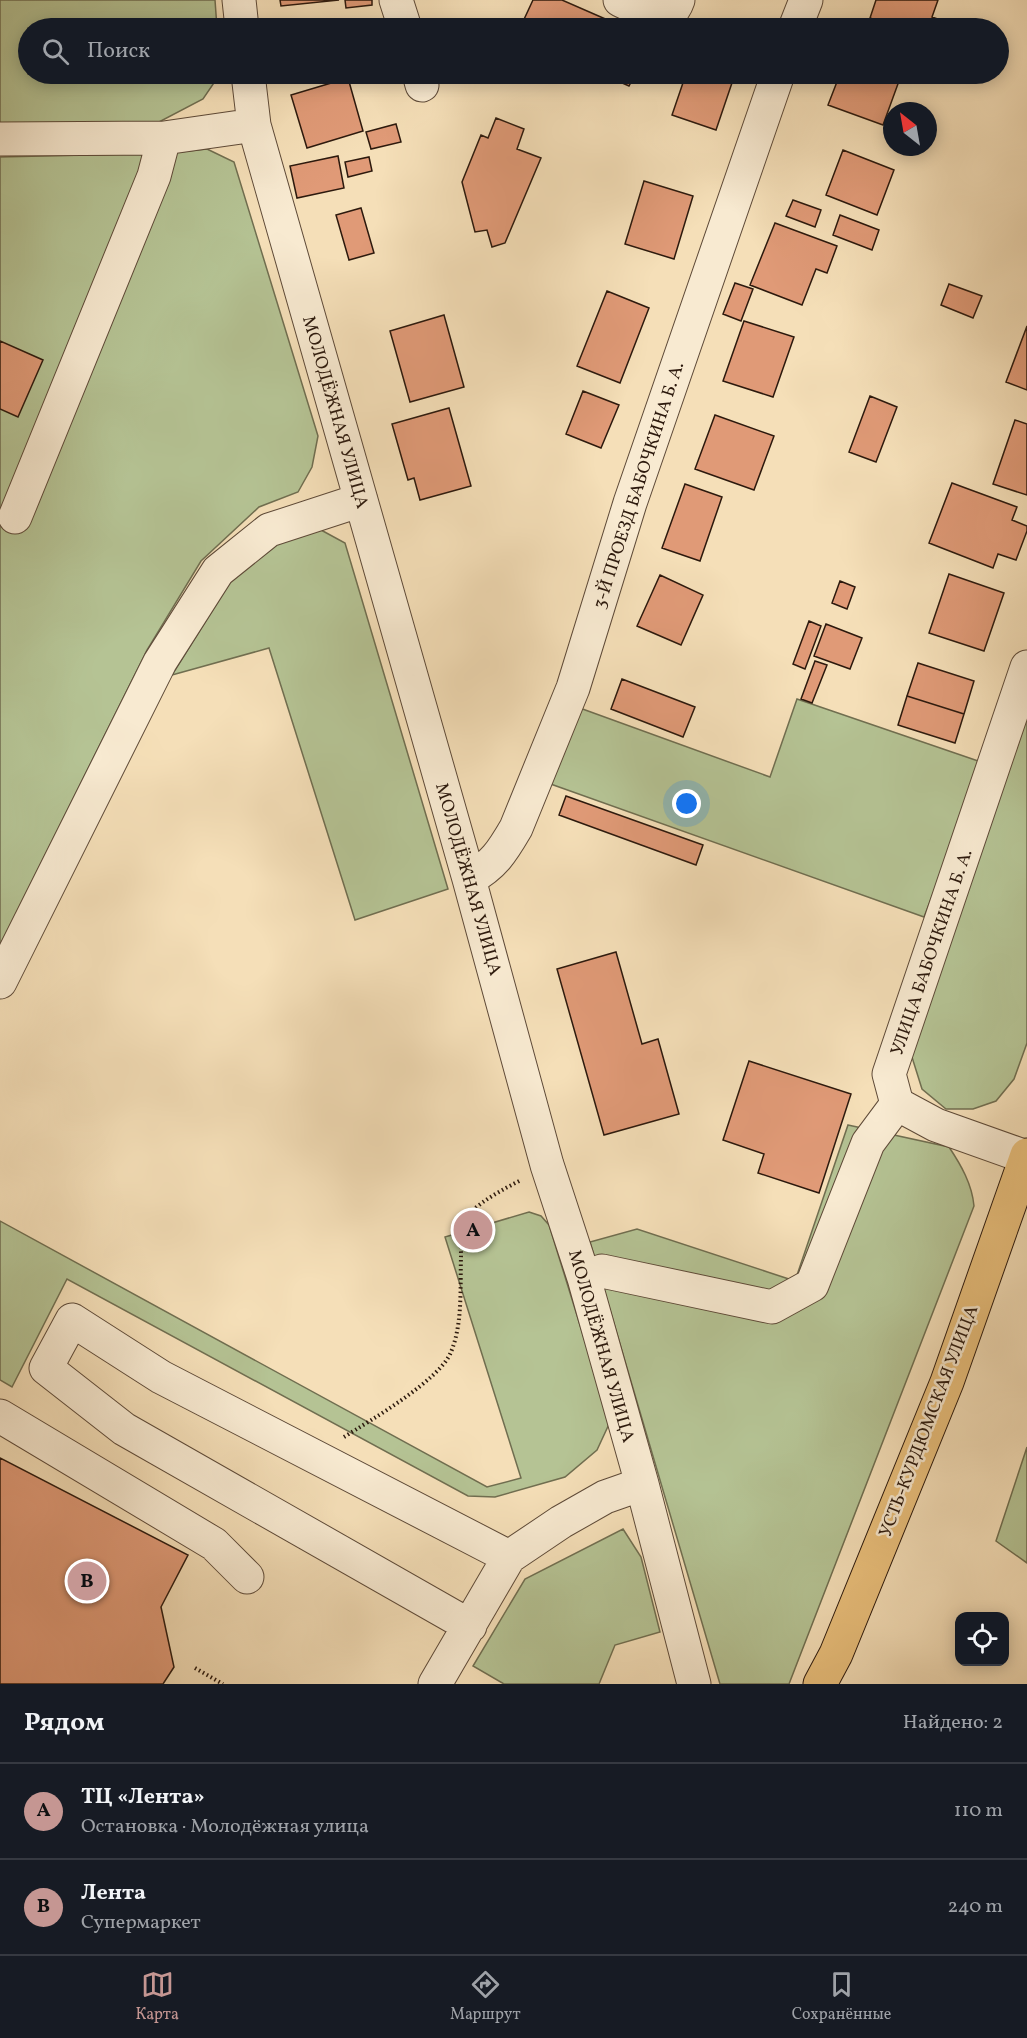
<!DOCTYPE html>
<html lang="ru">
<meta charset="utf-8">
<style>
:root{--surface:#171b24;--page:#20242c;--text:#f1f3f6;--muted:#9ea1a6;--line:#363941;--accent:#c59692}
body{margin:0;font-family:Vollkorn,serif;background:var(--page);color:var(--text)}
.controls{position:absolute;right:18px;bottom:18px;display:grid;overflow:hidden;border-radius:12px;box-shadow:0 3px 15px #0003}
.controls button{width:54px;height:54px;display:grid;place-items:center;padding:0;border:0;border-bottom:2px solid var(--line);background:var(--surface);color:var(--text);font:30px sans-serif}
.compass{position:absolute;left:883px;top:102px;width:54px;height:54px;border-radius:50%;background:var(--surface);box-shadow:0 3px 15px #0003;rotate:329deg}
.you{position:absolute;left:687px;top:804px;width:21px;height:21px;margin:-15px;border:4px solid #fff;border-radius:50%;background:#1a73e8;box-shadow:0 0 0 9px #1a73e833}
.badge{display:grid;place-items:center;width:39px;height:39px;border-radius:50%;background:var(--accent);color:#111;font-size:20px;font-weight:700}
.pin{position:absolute;translate:-50% -50%;border:3px solid #fff;box-shadow:0 2px 6px #0006}
.list{margin:0;padding:0;list-style:none}
h2{display:flex;justify-content:space-between;align-items:center;height:78px;margin:0;padding:0 24px;font-size:26px}
h2 small{font-size:20px;font-weight:400;color:var(--muted)}
.list li{display:grid;grid-template-columns:39px 1fr auto;gap:18px;align-items:center;box-sizing:border-box;height:96px;padding:0 24px;border-top:2px solid var(--line)}
.list b{display:block;font-size:22px;white-space:nowrap}
.list p{margin:0;font-size:20px;white-space:nowrap;color:var(--muted)}
.list em{font-size:20px;font-style:normal;color:var(--muted)}
.icon{flex:none;width:33px;height:33px;fill:none;stroke:currentColor;stroke-width:2;stroke-linecap:round;stroke-linejoin:round}
.map{position:relative;flex:none;width:1027px;height:1684px;overflow:hidden}
.search{position:absolute;background:var(--surface);box-shadow:0 3px 15px #0003;left:18px;right:18px;top:18px;height:66px;display:flex;align-items:center;gap:15px;box-sizing:border-box;padding:0 21px;border-radius:33px;color:var(--muted);font-size:22px}
.sheet{height:270px;background:var(--surface)}
nav{display:flex;justify-content:space-around;align-items:center;box-sizing:border-box;height:84px;border-top:2px solid var(--line);background:var(--surface);font-size:16px;color:var(--muted)}
nav a{display:grid;justify-items:center;gap:3px}
nav .on{color:var(--accent)}
.map>svg:first-child{display:block}
.green{fill:#b5c394;stroke:#706e50;stroke-width:1.5}
.building{fill:#e09a77;stroke:#2c190d;stroke-width:1.5}
.lines{fill:none;stroke-linecap:round;stroke-linejoin:round}
.minor-casing{stroke:#5e4a38;stroke-width:35}
.major-casing{stroke:#2c190d;stroke-width:35}
.path{stroke:#2c190d;stroke-width:4;stroke-dasharray:1.5 3;stroke-linecap:butt}
.minor{stroke:#f8ead1;stroke-width:33}
.major{stroke:#eac07c;stroke-width:33}
.labels{text-anchor:middle;stroke-width:5;stroke-linejoin:round;paint-order:stroke}
.street-label{font-size:18px;fill:#2c190d;stroke:#f8ead1}
</style>
<div class="map">
<svg width="1027" height="1684" viewBox="0 0 1027 1684">
<rect width="100%" height="100%" fill="#f5dfb8"/>
<filter id="stains"><feTurbulence type="fractalNoise" baseFrequency=".00333" numOctaves="4"/><feColorMatrix values="0 0 0 0 .2 0 0 0 0 .09 0 0 0 0 .02 0 0 0 .5 -.17"/></filter>
<radialGradient id="worn" r=".72"><stop offset=".6" stop-color="#630" stop-opacity="0"/><stop offset="1" stop-color="#630" stop-opacity=".3"/></radialGradient>
<!-- green -->
<path class="green" d="M0,0H215L217,28H28V74H220L203,99L159,122L0,127Z
M207,149L234,162L318,436L312,467L298,492L259,507L201,561L147,650L0,946V157L170,153Z
M321,530L345,543L448,889L355,920L269,648L172,675L230,582L276,542Z
M797,699L984,763L924,917L545,782L577,707L770,777Z
M1027,711V1043L1014,1079L996,1101L973,1109H946L922,1089L911,1054Z
M848,1125L949,1147C961,1165 972,1184 974,1206L789,1684H720L590,1242L637,1229L795,1281Z
M529,1212L541,1216L549,1225L610,1422L597,1450L565,1477L495,1497L468,1496L67,1279L12,1387L0,1380V1221L487,1487L521,1478L445,1237Z
M1027,1447V1563L996,1541Z
M623,1529L641,1557L660,1632L615,1645L599,1684H504L473,1666L525,1579Z"/>
<!-- building -->
<path class="building" d="M280,0H339L281,6Z
M345,0H372V5L346,8Z
M533,0H562L626,28H520Z
M876,0H938L932,17L943,21L940,28H899L870,18Z
M344,19L347,28H311Z
M602,74H635L629,86Z
M686,74H735L716,130L672,115Z
M840,74H891L889,78L899,81L883,125L828,105Z
M348,78L363,131L307,148L291,95Z
M496,118L524,129L517,149L541,158L505,243L492,247L487,230L475,232L462,182L481,135L488,138Z
M396,124L401,142L371,149L366,132Z
M843,150L894,170L877,215L826,195Z
M338,156L344,188L297,198L290,166Z
M369,157L372,171L348,177L345,162Z
M644,181L693,196L674,259L625,244Z
M793,200L821,210L815,227L786,216Z
M361,208L374,253L349,260L336,215Z
M840,215L879,230L872,250L833,235Z
M775,223L837,246L827,273L816,269L802,305L750,285Z
M735,283L753,289L741,321L723,314Z
M949,284L982,296L973,318L941,305Z
M607,291L649,308L620,383L577,366Z
M444,315L464,387L410,402L390,331Z
M744,321L794,337L773,397L723,381Z
M1027,326V390L1006,382Z
M0,341L43,360L18,417L0,409Z
M583,391L619,405L601,448L566,434Z
M870,396L897,407L876,462L849,452Z
M449,408L471,486L420,500L414,478L408,480L392,424Z
M715,415L774,436L754,490L695,469Z
M1015,420L1027,424V495L993,484Z
M952,483L1017,507L1012,520L1027,526V531L1016,560L998,554L993,568L929,543Z
M685,484L722,497L700,561L662,548Z
M949,574L1004,593L984,651L929,633Z
M660,575L703,595L681,645L637,626Z
M840,581L855,587L847,609L832,603Z
M809,621L821,626L805,669L793,664Z
M826,624L862,638L850,669L814,656Z
M815,661L827,665L812,703L801,699Z
M918,663L974,681L964,714L907,696Z
M622,679L695,707L683,737L611,709Z
M907,696L964,714L955,743L898,725Z
M566,796L703,845L696,865L559,815Z
M616,952L642,1044L658,1039L679,1114L604,1135L557,969Z
M749,1061L851,1094L819,1193L758,1173L764,1154L723,1140Z
M0,1458L188,1555L161,1607L174,1667L163,1684H0Z"/>
<g class="lines">
<defs>
<path id="minor" d="M239,0L242,28
M396,0L405,28
M620,0C640,9 668,30 678,0
M795,28L806,0
M248,74L254,125L469,879L547,1165L584,1278L642,1484L694,1684
M419,74L422,85
M0,139L164,138L254,125
M15,517L154,176L164,138
M469,879C494,865 502,852 516,828L573,688L630,503L778,74
M0,982L160,662L218,571L269,530L361,500
M1026,1157L936,1125L897,1104L889,1074L1027,667
M584,1278L602,1271L772,1307L812,1285L868,1143L897,1104
M0,1416L214,1544L247,1577
M470,1626L124,1429L46,1368L72,1320L161,1377L509,1557
M435,1684L509,1557L561,1522L605,1497L642,1484"/>
<path id="major" d="M820,1684L836,1654L947,1382L1027,1155"/>
</defs>
<!-- minor casing -->
<use href="#minor" class="minor-casing"/>
<!-- major casing -->
<use href="#major" class="major-casing"/>
<!-- path -->
<path class="path" d="M344,1437C371,1420 440,1380 451,1352C463,1323 460,1287 461,1256C461,1246 460,1229 465,1220C474,1204 504,1189 521,1180
M195,1668L223,1684"/>
<!-- minor -->
<use href="#minor" class="minor"/>
<!-- major -->
<use href="#major" class="major"/>
</g>
<g class="labels">
<!-- street labels -->
<g class="street-label">
<text transform="translate(336 412) rotate(74)" y="6">МОЛОДЁЖНАЯ УЛИЦА</text>
<text transform="translate(638 485) rotate(-72)" y="6">3-Й ПРОЕЗД БАБОЧКИНА Б. А.</text>
<text transform="translate(469 879) rotate(74)" y="6">МОЛОДЁЖНАЯ УЛИЦА</text>
<text transform="translate(931 952) rotate(-71)" y="6">УЛИЦА БАБОЧКИНА Б. А.</text>
<text transform="translate(602 1346) rotate(74)" y="6">МОЛОДЁЖНАЯ УЛИЦА</text>
<text transform="translate(928 1421) rotate(-69)" y="6">УСТЬ-КУРДЮМСКАЯ УЛИЦА</text>
</g>
</g>
<rect width="100%" height="100%" filter="url(#stains)"/>
<rect width="100%" height="100%" fill="url(#worn)"/>
</svg>
<div class="controls">
<button><svg class="icon" aria-label="locate" viewBox="0 0 24 24"><circle cx="12" cy="12" r="6"/><path d="M12 2v4M12 18v4M2 12h4M18 12h4"/></svg></button>
</div>
<svg class="compass" viewBox="-18 -18 36 36"><path d="M0-13l5 13h-10z" fill="#e53935"/><path d="M0 13l5-13h-10z" fill="#9ea1a6"/></svg>
<div class="you"></div>
<div class="pin badge" style="left:473px;top:1230px">A</div>
<div class="pin badge" style="left:87px;top:1581px">B</div>
<div class="search"><svg class="icon" aria-label="search" viewBox="0 0 24 24"><circle cx="10" cy="10" r="6"/><path d="M15 15l6 6"/></svg>Поиск</div>
</div>
<section class="sheet">
<h2>Рядом<small>Найдено: 2</small></h2>
<ul class="list">
<li><span class="badge">A</span><div><b>ТЦ «Лента»</b><p>Остановка · Молодёжная улица</p></div><em>110 m</em></li>
<li><span class="badge">B</span><div><b>Лента</b><p>Супермаркет</p></div><em>240 m</em></li>
</ul>
</section>
<nav>
<a class="on"><svg class="icon" aria-label="map" viewBox="0 0 24 24"><path d="M3 6l6-2 6 2 6-2v14l-6 2-6-2-6 2zM9 4v14M15 6v14"/></svg>Карта</a>
<a><svg class="icon" aria-label="directions" viewBox="0 0 24 24"><path d="M12 3l9 9-9 9-9-9zM9 14v-3h6M13 9l2 2-2 2"/></svg>Маршрут</a>
<a><svg class="icon" aria-label="saved" viewBox="0 0 24 24"><path d="M7 4h10v16l-5-4-5 4z"/></svg>Сохранённые</a>
</nav>
